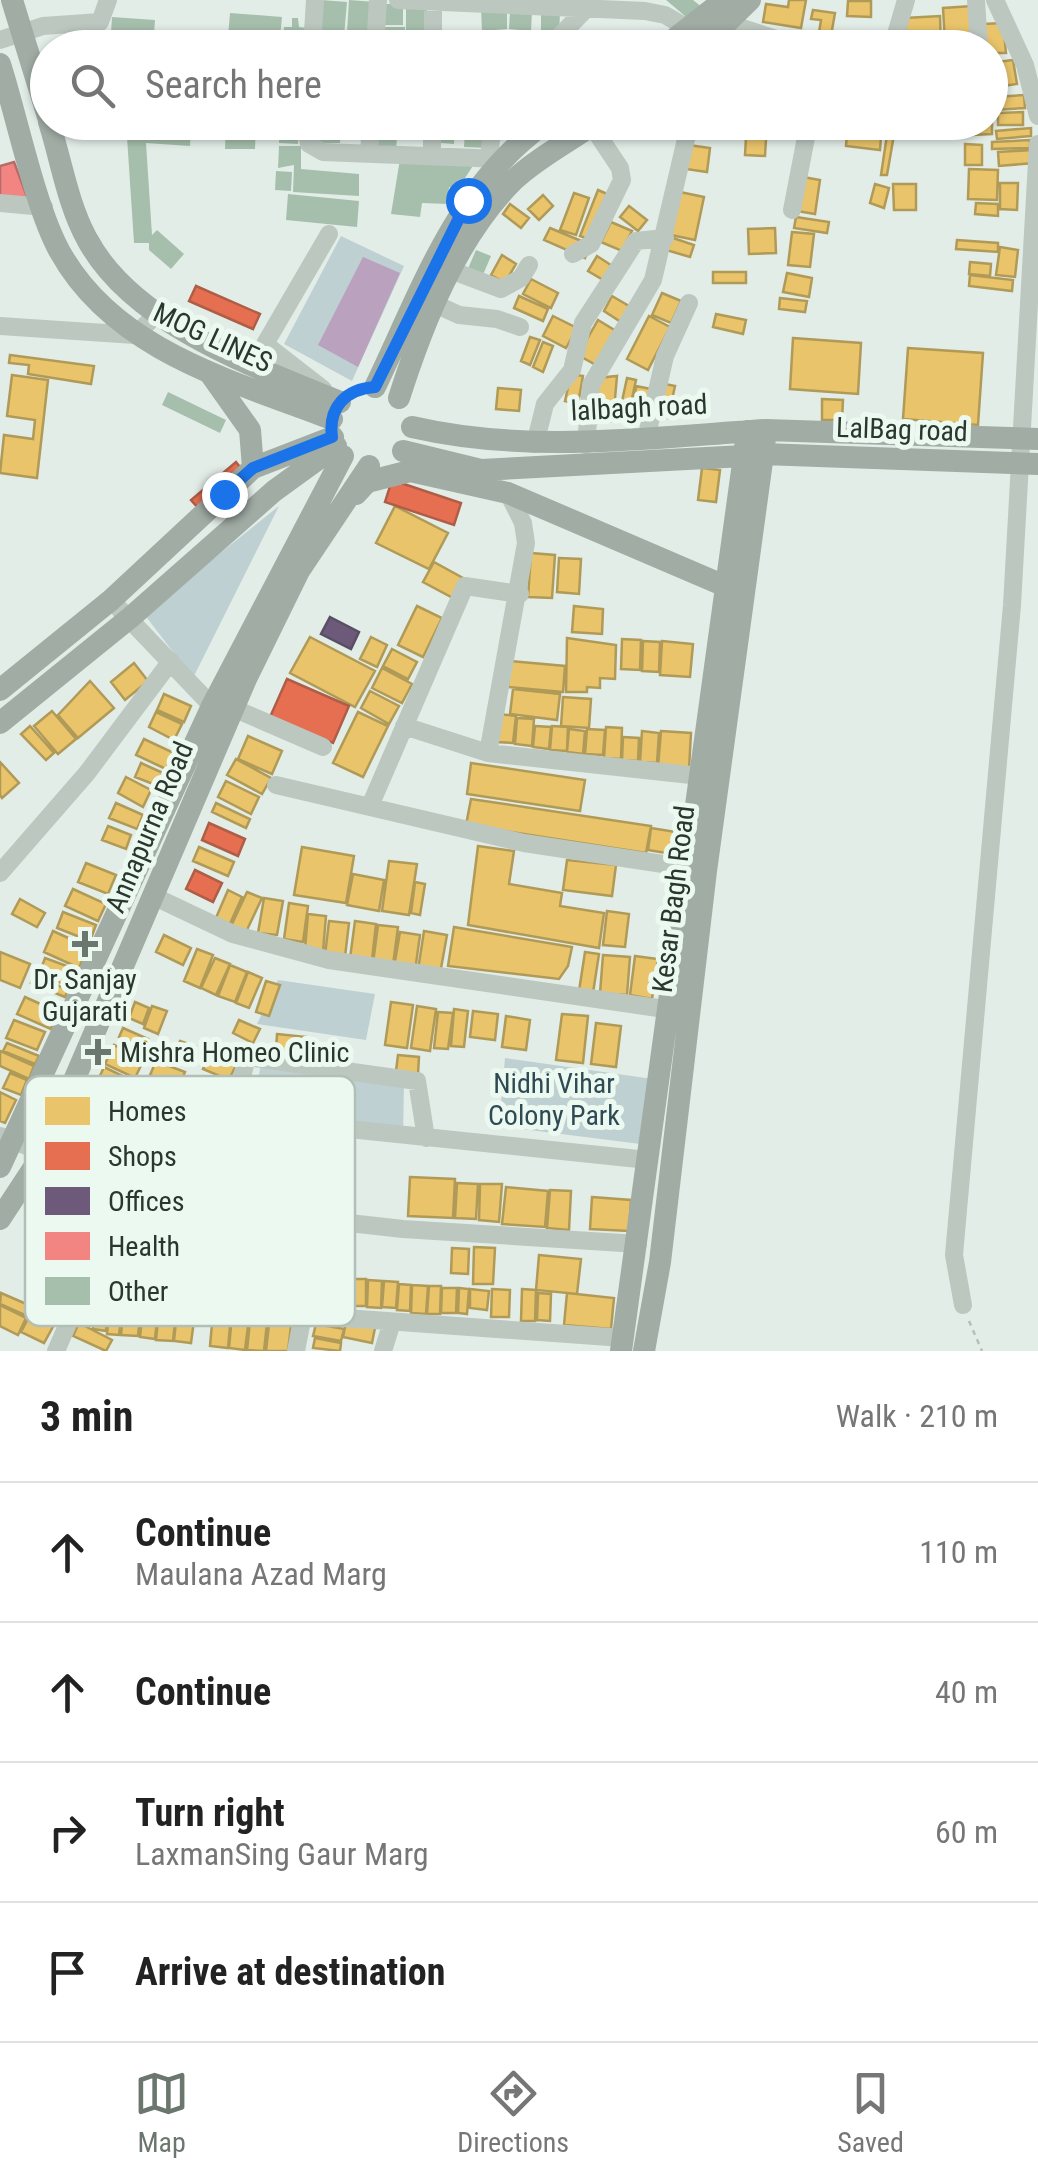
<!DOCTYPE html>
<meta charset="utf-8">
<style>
:root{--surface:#fff;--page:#f6f6f6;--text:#222;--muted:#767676;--line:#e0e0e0;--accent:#6b776e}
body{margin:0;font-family:"Roboto Condensed",sans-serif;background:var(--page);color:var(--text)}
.stop{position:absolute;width:30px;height:30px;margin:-22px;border:8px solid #1a73e8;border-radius:50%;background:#fff}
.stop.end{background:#1a73e8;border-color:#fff;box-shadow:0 2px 10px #0008}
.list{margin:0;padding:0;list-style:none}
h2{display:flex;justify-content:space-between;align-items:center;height:130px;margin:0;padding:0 40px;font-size:42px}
h2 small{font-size:32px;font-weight:400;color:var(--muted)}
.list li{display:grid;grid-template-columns:65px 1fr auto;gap:30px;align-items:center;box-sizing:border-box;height:140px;padding:0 40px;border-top:2px solid var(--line)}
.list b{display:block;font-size:38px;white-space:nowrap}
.list p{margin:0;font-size:32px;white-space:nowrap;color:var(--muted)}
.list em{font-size:32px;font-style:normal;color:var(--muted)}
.icon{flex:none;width:55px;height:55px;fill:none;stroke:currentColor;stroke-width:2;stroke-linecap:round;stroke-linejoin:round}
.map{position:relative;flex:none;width:1038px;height:1351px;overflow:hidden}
.search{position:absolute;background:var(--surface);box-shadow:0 2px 8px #0004;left:30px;right:30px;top:30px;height:110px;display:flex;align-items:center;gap:25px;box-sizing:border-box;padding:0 35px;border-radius:55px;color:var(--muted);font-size:38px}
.sheet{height:690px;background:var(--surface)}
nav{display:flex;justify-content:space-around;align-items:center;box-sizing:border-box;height:140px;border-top:2px solid var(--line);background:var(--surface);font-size:28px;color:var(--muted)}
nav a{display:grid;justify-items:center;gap:5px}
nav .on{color:var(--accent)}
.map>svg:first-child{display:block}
.green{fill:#bed0d1}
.water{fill:#baa1be}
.homes{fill:#e9c46a;stroke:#b09a58;stroke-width:2.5}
.shops{fill:#e76f51;stroke:#ae5e46;stroke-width:2.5}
.offices{fill:#6d597a;stroke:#594f63;stroke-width:2.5}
.health{fill:#f28482;stroke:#b66d68;stroke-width:2.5}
.building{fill:#a6bfac}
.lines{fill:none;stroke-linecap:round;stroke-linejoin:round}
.path{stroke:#b5bfb8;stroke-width:2.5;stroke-dasharray:5 5;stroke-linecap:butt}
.minor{stroke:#bcc7c0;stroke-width:18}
.major{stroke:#a1aca5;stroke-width:22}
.route{stroke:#1a73e8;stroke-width:12}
.poi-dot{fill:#6b776e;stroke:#ecf9f1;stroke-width:4}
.labels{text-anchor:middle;stroke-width:10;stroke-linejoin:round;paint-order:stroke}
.street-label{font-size:28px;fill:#2a372d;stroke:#ecf9f1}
.poi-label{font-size:28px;fill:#2a372d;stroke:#ecf9f1}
.park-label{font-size:28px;fill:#304a54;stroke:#ecf9f1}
.key{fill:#ecf9f1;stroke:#b2bfb6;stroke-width:2.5}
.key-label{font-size:28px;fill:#2a372d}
</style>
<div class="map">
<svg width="1038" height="1351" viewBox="0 0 1038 1351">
<rect width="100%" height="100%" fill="#e3ede8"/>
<!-- green -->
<path class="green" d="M341,236L404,266L352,381L284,344Z
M279,506L193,678L144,614Z
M278,980L375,994L366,1040L257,1024Z
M505,1058L653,1079L648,1145L499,1126Z
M261,1063L404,1083L403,1137L251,1120Z"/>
<!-- water -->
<path class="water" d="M363,257L400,273L358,367L318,345Z"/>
<!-- homes -->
<path class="homes" d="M789,0H806L801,28L763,22L766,4L788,7Z
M848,1H871V17L847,16Z
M972,6L975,41L945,43L943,8Z
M813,10L835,13L829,47L817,45L821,20L811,19Z
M940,16L941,46L907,47L905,18Z
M1003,23L1006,53H990V48H983V24Z
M885,33V46L847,48L851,35Z
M1013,60L1017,84L990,88V63Z
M1024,95L1025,108L995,110L994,97Z
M1023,112V125H998V113Z
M908,122H945V135L909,136Z
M992,123V134L951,136L950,125Z
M888,128L895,129L887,175H881Z
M1031,128V136L997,139L996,131Z
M847,133L881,137L880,150L846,146Z
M746,137L766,139L765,156L745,155Z
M1030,140V148L992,149V142Z
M965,144L982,145V165H965Z
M689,145L710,148L707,172L686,169Z
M1033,150L1034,163L999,166L998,152Z
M969,169L998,170L997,200L968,199Z
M803,177L820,180L815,214L797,211Z
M1000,183H1018L1017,210L1000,209Z
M875,184L889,188L884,208L870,203Z
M893,184H916V210H894Z
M598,190L614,197L596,242L580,236Z
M680,192L704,197L695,240L671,235Z
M574,193L589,198L576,235L560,230Z
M543,195L553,206L539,220L528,209Z
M976,203L998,204V216L975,214Z
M510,204L529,218L521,228L503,214Z
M629,206L647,220L638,231L620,217Z
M796,217L829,222L827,233L794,228Z
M611,222L632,231L622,251L601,242Z
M550,228L591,245L585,258L544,240Z
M775,228L776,253L749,254L748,229Z
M792,232L814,234L810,267L788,265Z
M670,237L694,245L690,257L666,250Z
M957,240L998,243V252L956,249Z
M1000,247L1018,250L1015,277L996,275Z
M502,255L516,264L505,283L491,275Z
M597,256L614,267L605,281L588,271Z
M970,262L991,264L990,276L969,274Z
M713,272H746V283H713Z
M787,273L812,278L809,297L783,292Z
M970,275L1013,280L1012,291L969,286Z
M531,279L558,293L551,308L523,294Z
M662,293L681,301L671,323L652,315Z
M519,296L548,309L543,321L514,308Z
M612,296L634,309L624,324L604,311Z
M780,298L807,301L805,312L779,309Z
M716,314L746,320L743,334L713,327Z
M553,316L577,328L566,348L543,336Z
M649,316L670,327L648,370L627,359Z
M598,320L616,331L596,365L578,355Z
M530,337L540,340L530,365L521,361Z
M793,338L861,343L858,394L790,389Z
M543,342L553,346L543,372L533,367Z
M908,348L983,353L978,425L903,419Z
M10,355L94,366L91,384L28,374L29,365L9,363Z
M571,374L583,376L578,404L565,401Z
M12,375L48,380L37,478L0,473L4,435L33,439L35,420L7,416Z
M617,376L613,421H593L598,378Z
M627,378L636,380L628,417L619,415Z
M665,384L675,386L668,418L659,416Z
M636,386L651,389L647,418L632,415Z
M498,388L521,390L519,411L496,409Z
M822,399L843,400L842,420H822Z
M702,468L720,470L716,502L698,500Z
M395,506L448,533L429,569L376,543Z
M531,553L555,555L552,598L528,597Z
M559,558L581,559L579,594L557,592Z
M434,562L463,578L453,598L423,582Z
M417,606L442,618L423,657L398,645Z
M574,606L603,609L602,634L572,632Z
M310,637L375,671L355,707L290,673Z
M371,637L387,645L377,667L360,659Z
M567,638L616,645L615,679L600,678V688L587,687V692H566Z
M622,639L641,640L640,670L621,669Z
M643,641L660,642L659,672L642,671Z
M662,641L693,644L690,677L660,675Z
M392,649L417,662L408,679L383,666Z
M510,661L565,666L563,692L508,687Z
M134,663L148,681L125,700L111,682Z
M382,668L412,684L402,703L372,688Z
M90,681L114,708L78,738L58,715Z
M513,689L560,694L557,720L510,714Z
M370,691L399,706L389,724L361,708Z
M164,694L191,706L184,722L157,710Z
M563,697L591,699L589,728L561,726Z
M52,711L76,739L58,754L34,726Z
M156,712L182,724L174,740L149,727Z
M358,712L388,726L363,777L333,763Z
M499,714L516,716L513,743L496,742Z
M517,718L534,719L532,746L515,744Z
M30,726L54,753L46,760L21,734Z
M535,726L551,727L549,749L533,747Z
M552,726L568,727L567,751L550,750Z
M606,727L622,728L621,759L604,758Z
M569,729L585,731L583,754L567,752Z
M587,729L605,730L603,755L585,754Z
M642,731L659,733L657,763L640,762Z
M661,731L691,733L689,769L658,767Z
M248,736L282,751L272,774L238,759Z
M623,737L639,738L638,761L622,760Z
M144,739L174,753L166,769L136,755Z
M236,759L271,778L262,794L227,775Z
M0,762L19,783L2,798L0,795Z
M141,763L163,773L158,786L135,777Z
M471,763L585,780L580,811L467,794Z
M126,777L151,790L143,807L118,793Z
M226,781L259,797L251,814L218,797Z
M471,799L651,826L646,853L466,825Z
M116,803L143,815L137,829L109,818Z
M216,803L250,819L246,828L212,812Z
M108,826L131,835L126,849L102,840Z
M651,828L682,833L678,855L648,850Z
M478,846L514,851L509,884L562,893L560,906L604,913L599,948L468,925Z
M199,847L234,862L228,876L193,861Z
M302,847L354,856L346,903L294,895Z
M567,860L616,865L612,896L563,890Z
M389,861L417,864L409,915L382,911Z
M86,863L116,875L108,894L78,882Z
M353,874L384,880L379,911L347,905Z
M415,882L425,884L420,915L411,913Z
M73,889L106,904L98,921L65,906Z
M228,890L242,897L229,926L215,920Z
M247,892L262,898L246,932L231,926Z
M264,898L283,901L277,935L258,933Z
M20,899L45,913L37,927L12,914Z
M289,903L308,906L303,942L284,939Z
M607,911L629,914L625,947L603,945Z
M63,912L96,925L90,941L57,928Z
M308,914L326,916L323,951L305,949Z
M329,921L349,923L345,957L325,955Z
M355,921L376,924L372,960L350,958Z
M378,925L398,927L393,965L373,963Z
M454,927L572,947L568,966L559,979L448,966Z
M53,931L88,947L79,968L44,952Z
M424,931L447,935L440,974L418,970Z
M400,932L420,935L415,971L394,967Z
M164,935L191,948L183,965L156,952Z
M197,949L213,955L200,988L184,981Z
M0,952L30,964L20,988L0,980Z
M585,952L599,954L593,993L579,991Z
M603,955L630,957L627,995L600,993Z
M635,956L658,959L652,999L630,995Z
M45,958L75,969L69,986L39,974Z
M215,958L230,964L216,995L201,988Z
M230,965L247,972L235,1002L218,996Z
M248,972L262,978L249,1008L236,1003Z
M35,975L68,990L65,997L31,983Z
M266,981L280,985L269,1016L256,1012Z
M25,997L58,1012L51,1029L17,1014Z
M135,1002L149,1008L143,1024L129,1018Z
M391,1002L413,1005L407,1048L385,1045Z
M152,1006L167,1011L158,1034L144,1028Z
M417,1006L436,1009L430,1051L411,1048Z
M454,1009L468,1011L464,1047L451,1046Z
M473,1011L498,1014L495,1040L470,1037Z
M438,1012L453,1013L448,1049L434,1048Z
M562,1014L588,1016L583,1063L556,1060Z
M506,1016L530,1020L526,1050L502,1047Z
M14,1020L45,1032L37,1050L6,1038Z
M239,1020L260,1029L253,1043L233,1033Z
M596,1023L621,1026L616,1067L591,1064Z
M123,1028L148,1039L144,1048L119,1037Z
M277,1034L307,1037L306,1053L276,1051Z
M180,1041L195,1046L189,1062L174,1057Z
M7,1043L39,1056L35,1064L3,1051Z
M114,1045L144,1059L135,1078L105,1064Z
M0,1051L34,1066L29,1079L0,1066Z
M209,1054L236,1065L229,1080L203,1069Z
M398,1055L419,1057L418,1074L396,1071Z
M156,1061L185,1072L179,1087L150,1075Z
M104,1067L133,1081L128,1091L99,1078Z
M10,1073L27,1080L21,1095L3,1088Z
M0,1092L16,1100L5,1123L0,1121Z
M410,1177L455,1179L453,1218L408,1216Z
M457,1183L478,1184L476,1219L455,1218Z
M480,1184H502L499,1222L479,1220Z
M506,1187L548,1191L545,1227L502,1224Z
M550,1190L571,1191L569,1230L547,1228Z
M592,1197L631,1200L629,1231L590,1229Z
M474,1247L495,1248L493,1284H473Z
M452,1248L469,1249L468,1274L451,1273Z
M539,1255L581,1259L577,1294L536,1290Z
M353,1279H366V1306H352Z
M368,1280L382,1281L381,1308L367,1307Z
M384,1281L398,1282L396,1308L382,1307Z
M399,1284L411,1285L410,1311L397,1310Z
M412,1285L428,1286L426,1314L411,1313Z
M429,1286H441L440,1314H427Z
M442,1288H457L456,1313H441Z
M459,1288L469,1289L467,1314L458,1313Z
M470,1289L489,1291L487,1310L470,1308Z
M492,1289L510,1290L509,1317H491Z
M522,1289L536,1290L535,1321H521Z
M1,1293L31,1306L27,1316L0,1304Z
M538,1293L551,1294L550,1321L537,1320Z
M567,1293L614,1298L611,1329L564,1325Z
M96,1301L108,1303L106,1331L93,1329Z
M110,1303L123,1304L119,1335L107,1334Z
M124,1304L141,1306L138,1336L121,1335Z
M0,1305L26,1318L18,1335L0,1326Z
M143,1308L158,1310L155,1339L140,1337Z
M159,1310L176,1312L173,1341L156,1340Z
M32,1311L55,1323L44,1343L21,1332Z
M177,1311L195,1313L191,1343L174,1341Z
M213,1313L231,1315L228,1348L210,1346Z
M232,1316L249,1318L245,1350L229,1348Z
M250,1321L267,1323L264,1351L247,1350Z
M346,1322L375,1328L372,1343L343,1337Z
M79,1323L112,1340L106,1351L73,1336Z
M269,1324L291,1326L288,1351H266Z
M316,1324L344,1329L341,1341L313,1336Z
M315,1338L341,1343L340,1351L313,1348Z"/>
<!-- shops -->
<path class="shops" d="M196,286L260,314L253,329L189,301Z
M236,462L244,472L200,510L191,500Z
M392,480L461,503L454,525L385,502Z
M287,679L349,706L333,743L270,717Z
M209,823L245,839L238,856L202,840Z
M195,870L222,883L213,902L186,889Z"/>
<!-- offices -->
<path class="offices" d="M330,617L359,632L351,649L321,634Z"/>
<!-- health -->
<path class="health" d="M14,162L29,202L0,195V166Z"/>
<!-- building -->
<path class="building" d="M321,0L347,2L343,48H316Z
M349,0L376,2L373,48H346Z
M666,0H693L703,8L691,21Z
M380,4H403V25H380Z
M406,5H427V30H406Z
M481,8H507V29L482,31Z
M510,11L532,12L531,31L509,29Z
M230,13L282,17L279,48H227Z
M541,13H560L559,35L541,34Z
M112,17L155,20L153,48H110Z
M292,18H298L299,27L307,28L306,48L283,47L284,27H292Z
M382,27H405L404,48H382Z
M510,31L531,33L530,48H508Z
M614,32L627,46L634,38L643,48H605L601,43Z
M126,122L191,126L190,146L146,143L152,235L157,230L184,254L171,269L149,250V243H134Z
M226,122H256L255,149H225Z
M280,122H299L298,144L279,143Z
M312,122H341L340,143H311Z
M442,122L455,123L454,144L441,143Z
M377,123L398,125L396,150L375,148Z
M400,123L425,124L424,138L399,137Z
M465,128L489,130L488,148L464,147Z
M279,146H301V169L359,174V196L293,192L294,165L278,168Z
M400,159L476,161L458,189L449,187L448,204L422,203L420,217L391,214Z
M276,171L292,172L291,191L275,190Z
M288,194L359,201L357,227L286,220Z
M476,250L491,256L482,277L467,271Z
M168,392L226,420L220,433L162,405Z"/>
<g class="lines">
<!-- path -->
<path class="path" d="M969,1321L982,1351"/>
<!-- minor -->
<path class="minor" d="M398,0L645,11L665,15L696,33
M976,0L979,48
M995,0L1025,65L1038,116
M730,24L804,48
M0,40L43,26L100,22L108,0
M312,48L315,0
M375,48L378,0
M433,48V0
M548,48L584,11
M892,48L906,0
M305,122L309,144L323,152L501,159
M369,154L371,122
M432,154V122
M489,158L493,122
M0,203L44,207
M792,210L809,122
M573,254L591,244L622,180L620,168L592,126
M453,271L501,289L521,278L529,265
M424,299L459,315L497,319L520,327
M0,326L135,335L156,315
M323,389L265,344L329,234
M646,439L665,356L689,303
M535,444L545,404L572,370L583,323L636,241L665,238
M586,445L591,385L653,280L690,122
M111,600L212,706
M233,708L323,747
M404,726L488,753L700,776
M488,753L526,543L523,523L508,493
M276,785L524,843L696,869
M370,806L465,586L520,594
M0,873L87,773L171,661
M153,896L233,934L329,960L665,1009
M0,1136L151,1193L215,1208L403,1229L638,1244
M426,1138L417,1081L247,1057L232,1117L648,1160
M963,1305L954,1255L1012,605L1038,144
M56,1351L83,1289L303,1315L623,1338
M296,1351L303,1315
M383,1351L392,1322"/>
<!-- major -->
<path class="major" d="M12,0L48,117
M663,48L724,0
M701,48L750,0
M0,64C17,117 35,207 60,252C115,351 233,381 332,419
M49,122C61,160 68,205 87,239C132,324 255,367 340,402
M211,375L250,430L253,468
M375,387C421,292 457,183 547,122
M399,398C423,323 457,236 514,180C537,158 570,141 597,122
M412,427C530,454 646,438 766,430L763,454L744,456L747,431
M766,430L1038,439
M403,451L481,470L744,456L621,1351
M356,494L367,482L410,471L508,493L725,586
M0,690L111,600L253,468L333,437
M0,723L131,617L274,491L336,446
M0,1167L212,706L343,456
M0,1219L42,1155L246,679L299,571L369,466
M644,1351L660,1262L706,871L763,454L1038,464"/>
</g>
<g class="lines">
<!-- route -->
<path class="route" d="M224,494L253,468L332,437C328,407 346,389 375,387L468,200"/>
</g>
<!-- markers -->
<g class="poi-dot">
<path d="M80 929h10v10h10v10h-10v10h-10v-10h-10v-10h10z"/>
<path d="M93 1037h10v10h10v10h-10v10h-10v-10h-10v-10h10z"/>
</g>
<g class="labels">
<!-- street labels -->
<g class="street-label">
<text transform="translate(213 337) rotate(25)" y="10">MOG LINES</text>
<text transform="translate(639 407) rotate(-3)" y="10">lalbagh road</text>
<text transform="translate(902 429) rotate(2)" y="10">LalBag road</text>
<text transform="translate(149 827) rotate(-67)" y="10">Annapurna Road</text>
<text transform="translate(673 899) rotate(-83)" y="10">Kesar Bagh Road</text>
</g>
<!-- poi labels -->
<g class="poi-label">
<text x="85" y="989">Dr Sanjay<tspan x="85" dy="32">Gujarati</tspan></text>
<text x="120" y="1062" text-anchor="start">Mishra Homeo Clinic</text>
</g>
<!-- park labels -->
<g class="park-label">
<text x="554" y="1093">Nidhi Vihar<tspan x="554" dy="32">Colony Park</tspan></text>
</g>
</g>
<!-- legend -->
<rect x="25" y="1076" width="330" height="250" rx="15" class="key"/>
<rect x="45" y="1097" width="45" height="28" fill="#e9c46a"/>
<rect x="45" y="1142" width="45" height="28" fill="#e76f51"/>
<rect x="45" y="1187" width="45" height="28" fill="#6d597a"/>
<rect x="45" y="1232" width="45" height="28" fill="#f28482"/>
<rect x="45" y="1277" width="45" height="28" fill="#a6bfac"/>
<g class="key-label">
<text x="108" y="1121">Homes</text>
<text x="108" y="1166">Shops</text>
<text x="108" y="1211">Offices</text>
<text x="108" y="1256">Health</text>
<text x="108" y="1301">Other</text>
</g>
</svg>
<div class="stop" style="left:468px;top:200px"></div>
<div class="stop end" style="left:224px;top:494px"></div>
<div class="search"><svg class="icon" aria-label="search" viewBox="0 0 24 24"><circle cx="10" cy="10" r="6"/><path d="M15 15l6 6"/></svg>Search here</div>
</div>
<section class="sheet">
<h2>3 min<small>Walk · 210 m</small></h2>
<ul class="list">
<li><svg class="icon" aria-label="ahead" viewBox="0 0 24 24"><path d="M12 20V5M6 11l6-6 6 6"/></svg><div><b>Continue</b><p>Maulana Azad Marg</p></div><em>110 m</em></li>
<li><svg class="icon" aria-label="ahead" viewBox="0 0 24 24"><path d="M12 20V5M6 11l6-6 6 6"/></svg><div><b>Continue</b></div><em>40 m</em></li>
<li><svg class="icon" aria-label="right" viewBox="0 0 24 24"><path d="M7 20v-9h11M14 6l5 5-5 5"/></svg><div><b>Turn right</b><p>LaxmanSing Gaur Marg</p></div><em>60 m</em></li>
<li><svg class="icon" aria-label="arrive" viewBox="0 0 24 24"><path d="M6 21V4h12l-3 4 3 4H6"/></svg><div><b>Arrive at destination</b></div></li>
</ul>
</section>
<nav>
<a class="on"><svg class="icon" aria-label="map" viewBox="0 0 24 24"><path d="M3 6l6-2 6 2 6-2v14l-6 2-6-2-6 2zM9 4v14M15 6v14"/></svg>Map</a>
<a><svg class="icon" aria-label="directions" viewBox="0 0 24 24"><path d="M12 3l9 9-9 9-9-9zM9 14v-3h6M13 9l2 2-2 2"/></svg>Directions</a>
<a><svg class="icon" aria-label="saved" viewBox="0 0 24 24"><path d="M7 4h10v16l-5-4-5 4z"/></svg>Saved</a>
</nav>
